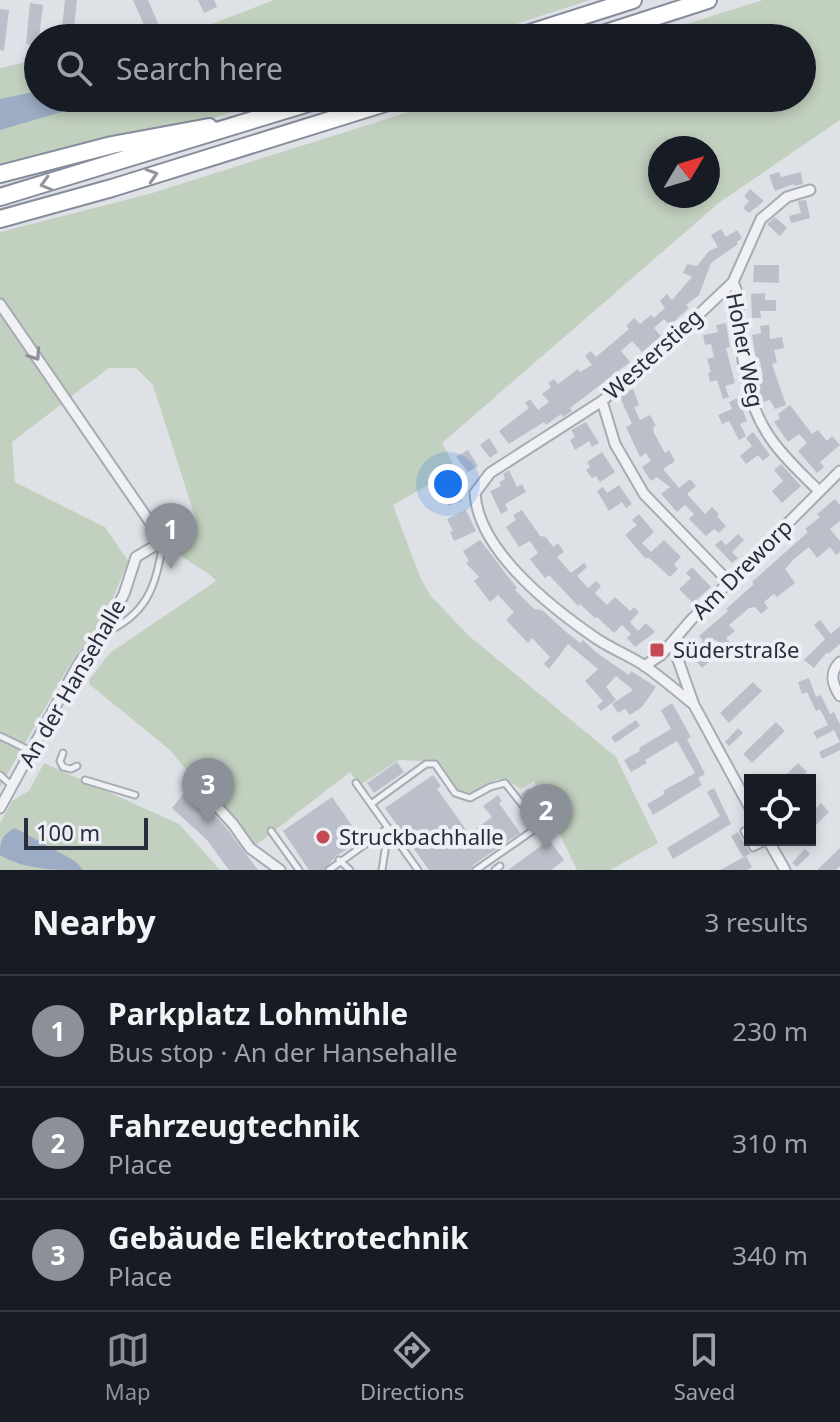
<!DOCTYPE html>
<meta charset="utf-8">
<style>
:root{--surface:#171b24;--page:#20242c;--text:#f1f3f6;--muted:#9ea1a6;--line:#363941;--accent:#8c9099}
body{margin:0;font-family:"Noto Sans",sans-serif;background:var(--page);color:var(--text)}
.controls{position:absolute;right:24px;bottom:24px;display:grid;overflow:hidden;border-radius:0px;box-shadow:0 4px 12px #0003}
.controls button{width:72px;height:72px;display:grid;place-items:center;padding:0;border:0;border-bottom:2px solid var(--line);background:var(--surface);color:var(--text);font:40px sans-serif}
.compass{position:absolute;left:648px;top:136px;width:72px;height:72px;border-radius:50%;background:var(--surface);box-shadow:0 4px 12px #0003;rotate:52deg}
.scale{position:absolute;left:24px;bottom:20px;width:124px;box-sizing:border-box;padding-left:8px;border:4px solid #282e3c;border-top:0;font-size:22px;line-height:28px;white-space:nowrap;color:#282e3c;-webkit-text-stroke:6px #edeff4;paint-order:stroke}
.you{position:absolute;left:448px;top:484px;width:28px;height:28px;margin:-20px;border:6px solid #fff;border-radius:50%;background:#1a73e8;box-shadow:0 0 0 12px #1a73e833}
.badge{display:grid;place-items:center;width:52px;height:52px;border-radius:50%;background:var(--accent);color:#fff;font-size:26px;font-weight:700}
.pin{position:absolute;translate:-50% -66px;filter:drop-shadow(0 2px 4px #0008)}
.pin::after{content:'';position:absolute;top:42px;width:28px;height:24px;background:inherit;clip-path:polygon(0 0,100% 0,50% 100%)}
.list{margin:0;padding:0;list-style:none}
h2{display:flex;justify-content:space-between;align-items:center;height:104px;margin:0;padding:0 32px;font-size:34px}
h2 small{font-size:26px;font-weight:400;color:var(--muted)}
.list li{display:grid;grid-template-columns:52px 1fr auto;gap:24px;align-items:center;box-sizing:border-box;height:112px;padding:0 32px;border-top:2px solid var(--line)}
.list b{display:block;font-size:30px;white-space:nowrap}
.list p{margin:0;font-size:26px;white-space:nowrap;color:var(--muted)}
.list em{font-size:26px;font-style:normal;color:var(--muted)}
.icon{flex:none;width:44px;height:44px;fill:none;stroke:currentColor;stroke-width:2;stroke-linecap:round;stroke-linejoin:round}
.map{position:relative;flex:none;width:840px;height:870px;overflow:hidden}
.search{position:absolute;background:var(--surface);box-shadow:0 4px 12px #0003;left:24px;right:24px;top:24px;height:88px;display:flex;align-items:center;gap:20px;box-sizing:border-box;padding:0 28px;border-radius:44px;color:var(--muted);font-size:30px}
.sheet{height:440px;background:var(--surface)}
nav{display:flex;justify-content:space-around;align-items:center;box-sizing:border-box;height:112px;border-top:2px solid var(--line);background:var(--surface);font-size:22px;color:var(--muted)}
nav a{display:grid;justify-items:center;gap:4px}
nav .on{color:var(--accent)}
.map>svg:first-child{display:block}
.green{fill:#c2d0bf;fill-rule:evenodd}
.water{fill:#9bacc4}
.building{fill:#bbbfc9}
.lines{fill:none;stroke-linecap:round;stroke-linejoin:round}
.lane-casing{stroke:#a7abb3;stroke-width:9}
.street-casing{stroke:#a7abb3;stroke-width:13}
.highway-casing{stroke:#868d9c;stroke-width:20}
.lane{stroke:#f0f1f5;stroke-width:5}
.street{stroke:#f0f1f5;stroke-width:9}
.highway{stroke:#fff;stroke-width:16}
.oneway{stroke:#94969e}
.oneway2{stroke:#8c9098}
.poi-dot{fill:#c44a55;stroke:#edeff4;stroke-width:3}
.labels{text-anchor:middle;stroke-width:8;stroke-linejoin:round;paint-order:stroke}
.street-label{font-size:22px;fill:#282e3c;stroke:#edeff4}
.poi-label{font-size:22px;fill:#282e3c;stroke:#edeff4;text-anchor:start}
</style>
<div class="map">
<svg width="840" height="870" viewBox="0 0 840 870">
<rect width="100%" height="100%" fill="#dee1e6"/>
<!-- green -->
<path class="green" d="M274,0H590L472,38H175Z
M763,0H840V120L720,202L442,443L456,469L393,505L420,577L430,595L469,636L616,757L658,843L610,870H577L534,781L521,789L508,781L497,779L475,793L459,791L437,762L399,760L360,785L350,772L252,848L170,750L89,684V680L110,653L216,581C207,569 188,565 175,549L187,540L195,517L153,385L136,368H109L69,398L0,298V232L149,194L453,98H802V38H642ZM660,148H708V196H660Z
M32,61L38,72V98H279L200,122L0,170V68Z
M0,309L63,403L12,442L15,482L105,527L128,561L108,611L97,630L73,659L0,787Z
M44,763L179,824L220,870H0V823L12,801L29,791Z"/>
<!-- water -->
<path class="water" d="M38,91V98L67,100L68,104L65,111L0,130V99Z
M15,828L75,861L83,870C54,870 26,870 0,855C0,841 2,835 15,828Z"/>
<!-- building -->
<path class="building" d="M65,0H77L73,37L61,36Z
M133,0H148L160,28L148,34Z
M198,0H214L217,7L204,13Z
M30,3L43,5L38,46L26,44Z
M0,9L9,10L4,51L0,50Z
M779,172L781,177L801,172L803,184L794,186V184L775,191L769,175Z
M750,189L764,201L749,213L743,208L749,201L744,196Z
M806,200L810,218L791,223L789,216L801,213L798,201Z
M775,217L787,228L780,236L767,224Z
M721,229L726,237L737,230L742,238L737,242L738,244L711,263L699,295L686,305L689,308L670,325L664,319L654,328L661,336L642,352L632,341L621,351L630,362L570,408L572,411L563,417L561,414L546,425L544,422L509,444L499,431L529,408L525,403L530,399L538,410L549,402L542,394L551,387L548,383L554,379L558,384L578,369L580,372L592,365L585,356L591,351L596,357L629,329L626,326L634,318L640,324L651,315L654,318L665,308L660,301L667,294L672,300L692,277L683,273L687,264L697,266L709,251L718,247L711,235Z
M754,265H779V283L753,282Z
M765,293V300H776V311H760L761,318H752L751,294Z
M726,323L730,347L726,348L735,383L725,386L729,397L723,399L717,380L710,382L708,373L711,372L707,359L714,357L711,344L705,345L703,335L718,332L716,325Z
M769,325L770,339L782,337L784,348L774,350L777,362L772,364L786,405L775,409L770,400L762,402L755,378L763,376L759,358L756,359L752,335L761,333L760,326Z
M633,389L639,405L634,407L640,420L650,415L656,426L653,427L654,433L665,453L669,450L675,461L663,469L679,488L690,479L696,486L687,494L705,514L712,507L719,514L717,516L726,526L719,533L714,529L706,536L689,519L694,514L685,505L677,512L661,494L670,487L657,477L651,481L642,467L651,461L646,453L640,457L626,427L632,424L619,395Z
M738,398L747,421L740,424L746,436L739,440L729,421L722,424L718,415L732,409L729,402Z
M790,405L812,434L818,430L827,441L832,436L840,445L820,462L824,467L817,473L798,451L807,443L799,434L788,442L774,422L780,418L778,414Z
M586,422L599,443L592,447L589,441L575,450L570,440L575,437L571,430Z
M753,432L770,455L763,461L758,455L746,464L740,456L752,446L746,438Z
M489,438L498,452L490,458L480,445Z
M468,450L478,466L468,472L456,457Z
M602,452L615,472L600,482L596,476L592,478L586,470L590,467L587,462Z
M781,464L801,486L782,503L772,491L783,481L774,470Z
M509,470L517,487L522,484L526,492L505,504L508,510L501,514L490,491L501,486L499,482L505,479L503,474Z
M452,481L462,501L448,506L442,484Z
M619,485L632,504L626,508L622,502L609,511L597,491L603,487L607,493Z
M835,499L840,505V521L830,529L840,541V552L836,555L830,547L817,558L809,547L795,558L785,569L795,583L777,597L774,594L764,602L768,608L761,614L755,607L749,608L729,625L735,631L726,638L733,646L726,652L716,640L702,651L710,661L702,668L689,653L703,641L699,636L728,611L726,609L754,584L752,582L808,532L805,529L820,517L817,514Z
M466,510L476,531L454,541L450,532L453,531L447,519Z
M522,510L540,536L546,537L553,547L558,543L564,552L557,557L571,573L584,563L587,567L577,576L588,588L596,581L601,586L595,593L607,605L615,597L630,611L634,607L639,612L630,622L638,631L646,623L655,632L635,647L627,638L631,634L622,625L614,633L597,617L595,618L580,604L578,606L549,575L545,578L530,559L538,553L530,541L519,547L506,527L516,520L513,515Z
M639,514L654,532L642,543L651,552L664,540L681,557L674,564L678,569L670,577L648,557L646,559L625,535L637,525L632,520Z
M738,534L744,540L732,552L738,558L732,563L715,545L721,540L726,545Z
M480,540L517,588L515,590L534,609L542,610L565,631L580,643L583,640L597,653L629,675L631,671L656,687L642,707L630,715L625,709L618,713L612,704L633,690L616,676L606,687L616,700L601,711L597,706L603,701L585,681L598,669L568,644L549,669L544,664L550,657L532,638L528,643L506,620L514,612L498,595L490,602L474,581L479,577L466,563L469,561L463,551Z
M692,567L711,587L693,603L679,589L691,578L686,573Z
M820,620L831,634L840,626V644L828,654L827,652L814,668L804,660L825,639L814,625Z
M809,678L816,697L821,695L830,714L834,712L840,724V750L822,759L819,752L840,742L834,730L817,739L813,732L828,725L820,709L816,711L807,692L802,694L798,682Z
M753,682L762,691L729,723L720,713Z
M672,703L691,737L687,739L705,774L698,778L702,785L653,815L647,804L665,794L663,791L695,773L677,741L645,760L647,763L631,772L624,760L640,751L639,748L671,729L661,710Z
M636,720L640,726L615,743L611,737Z
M776,722L785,731L752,763L743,754Z
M738,728L743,733L729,746L725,742Z
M397,762L404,772L374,793L367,783Z
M798,763L807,772L799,780H781Z
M433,775L441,786L437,789L469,834L492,817L483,806L498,795L502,801L499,803L520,833L473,865L471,870H429L385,808Z
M529,788L537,797L534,799L543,811L537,815L521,794Z
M714,788L731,824L673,859L667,848L720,816L707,792Z
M187,789L199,798L227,829L258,870H229L207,840L172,808Z
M332,797L362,840L336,856L324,870H309L283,831Z
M821,803L829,812L810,831V814Z
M738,832L750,854L743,857L731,836Z
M549,840L564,860L551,870H508Z
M840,848V866L836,870H817Z
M805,849L810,854L797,867L792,863Z
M746,856L752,867L747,870H720Z"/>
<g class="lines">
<defs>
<path id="lane" d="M104,633C147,615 157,585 163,541
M0,736L31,751
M63,753L60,761L63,767L71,769L77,766
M0,775L11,785
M85,780L135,795
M356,783L418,870
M371,804L426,764H435L455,793L470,798L490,787L505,783L533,818L532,831L476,870
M271,831L299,870
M744,831L753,848L767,841
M339,860L350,870
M329,870L388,828
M382,870L386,844
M495,870L500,866"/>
<path id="street" d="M733,282L737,292C741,340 741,395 769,436C783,457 802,474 819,491
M0,304L163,541L136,557L124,594L103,634L79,663L0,808
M602,401L615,444L644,494L729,582
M672,643L694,705L750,808
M840,662C829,673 832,684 840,696
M644,666L661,655L691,620L840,471
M693,704C677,691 662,678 645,666C630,656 612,649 597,639C553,609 478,551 475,493L490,473L602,401L695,318L733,282L761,219L787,197L810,190
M192,779L233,824L250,848L280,870
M768,840L785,870"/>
<path id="highway" d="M514,38L633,0
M590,38L708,0
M0,174L112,145L209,127
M0,197L325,98
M0,219L112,188L401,98"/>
</defs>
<!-- lane casing -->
<use href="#lane" class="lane-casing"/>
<!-- street casing -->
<use href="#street" class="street-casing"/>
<!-- highway casing -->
<use href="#highway" class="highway-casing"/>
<!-- lane -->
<use href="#lane" class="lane"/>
<!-- street -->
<use href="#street" class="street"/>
<!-- highway -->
<use href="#highway" class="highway"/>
</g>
<!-- one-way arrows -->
<defs><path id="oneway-chevron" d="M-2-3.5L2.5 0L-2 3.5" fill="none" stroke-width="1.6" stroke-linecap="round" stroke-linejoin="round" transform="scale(2)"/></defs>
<g class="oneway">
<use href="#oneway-chevron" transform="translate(152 175) rotate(-17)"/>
<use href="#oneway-chevron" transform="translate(46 184) rotate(164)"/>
</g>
<use class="oneway2" href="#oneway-chevron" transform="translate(35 355) rotate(56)"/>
<!-- markers -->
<g class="poi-dot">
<rect x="649" y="642" width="16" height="16" rx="4"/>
<circle cx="323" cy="837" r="8"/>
</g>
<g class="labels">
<!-- street labels -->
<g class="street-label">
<text transform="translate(745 350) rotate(79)" y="8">Hoher Weg</text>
<text transform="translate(653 354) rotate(-42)" y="8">Westerstieg</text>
<text transform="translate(742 569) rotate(-45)" y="8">Am Dreworp</text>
<text transform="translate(72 683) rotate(-60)" y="8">An der Hansehalle</text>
</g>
<!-- poi labels -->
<g class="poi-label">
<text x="673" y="658">Süderstraße</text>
<text x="339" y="845">Struckbachhalle</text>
</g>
</g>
</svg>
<div class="controls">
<button><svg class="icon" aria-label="locate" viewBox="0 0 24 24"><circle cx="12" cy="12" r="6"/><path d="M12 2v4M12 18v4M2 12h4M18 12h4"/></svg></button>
</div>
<svg class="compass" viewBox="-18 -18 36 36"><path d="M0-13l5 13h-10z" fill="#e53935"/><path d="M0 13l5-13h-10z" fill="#9ea1a6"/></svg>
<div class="scale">100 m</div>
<div class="you"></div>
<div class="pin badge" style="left:171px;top:569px">1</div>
<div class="pin badge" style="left:546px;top:850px">2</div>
<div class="pin badge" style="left:208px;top:824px">3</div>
<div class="search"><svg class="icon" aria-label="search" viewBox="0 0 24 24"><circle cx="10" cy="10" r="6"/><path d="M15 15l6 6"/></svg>Search here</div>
</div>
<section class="sheet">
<h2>Nearby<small>3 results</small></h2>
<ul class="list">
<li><span class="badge">1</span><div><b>Parkplatz Lohmühle</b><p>Bus stop · An der Hansehalle</p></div><em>230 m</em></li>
<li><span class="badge">2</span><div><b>Fahrzeugtechnik</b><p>Place</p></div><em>310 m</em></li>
<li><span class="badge">3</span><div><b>Gebäude Elektrotechnik</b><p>Place</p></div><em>340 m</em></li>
</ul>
</section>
<nav>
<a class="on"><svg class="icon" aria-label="map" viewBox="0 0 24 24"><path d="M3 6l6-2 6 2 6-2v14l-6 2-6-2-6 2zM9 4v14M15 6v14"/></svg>Map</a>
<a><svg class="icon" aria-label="directions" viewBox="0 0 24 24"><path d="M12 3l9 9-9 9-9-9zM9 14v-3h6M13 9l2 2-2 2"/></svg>Directions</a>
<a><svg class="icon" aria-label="saved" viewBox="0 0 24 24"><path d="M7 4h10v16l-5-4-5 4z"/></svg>Saved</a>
</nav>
